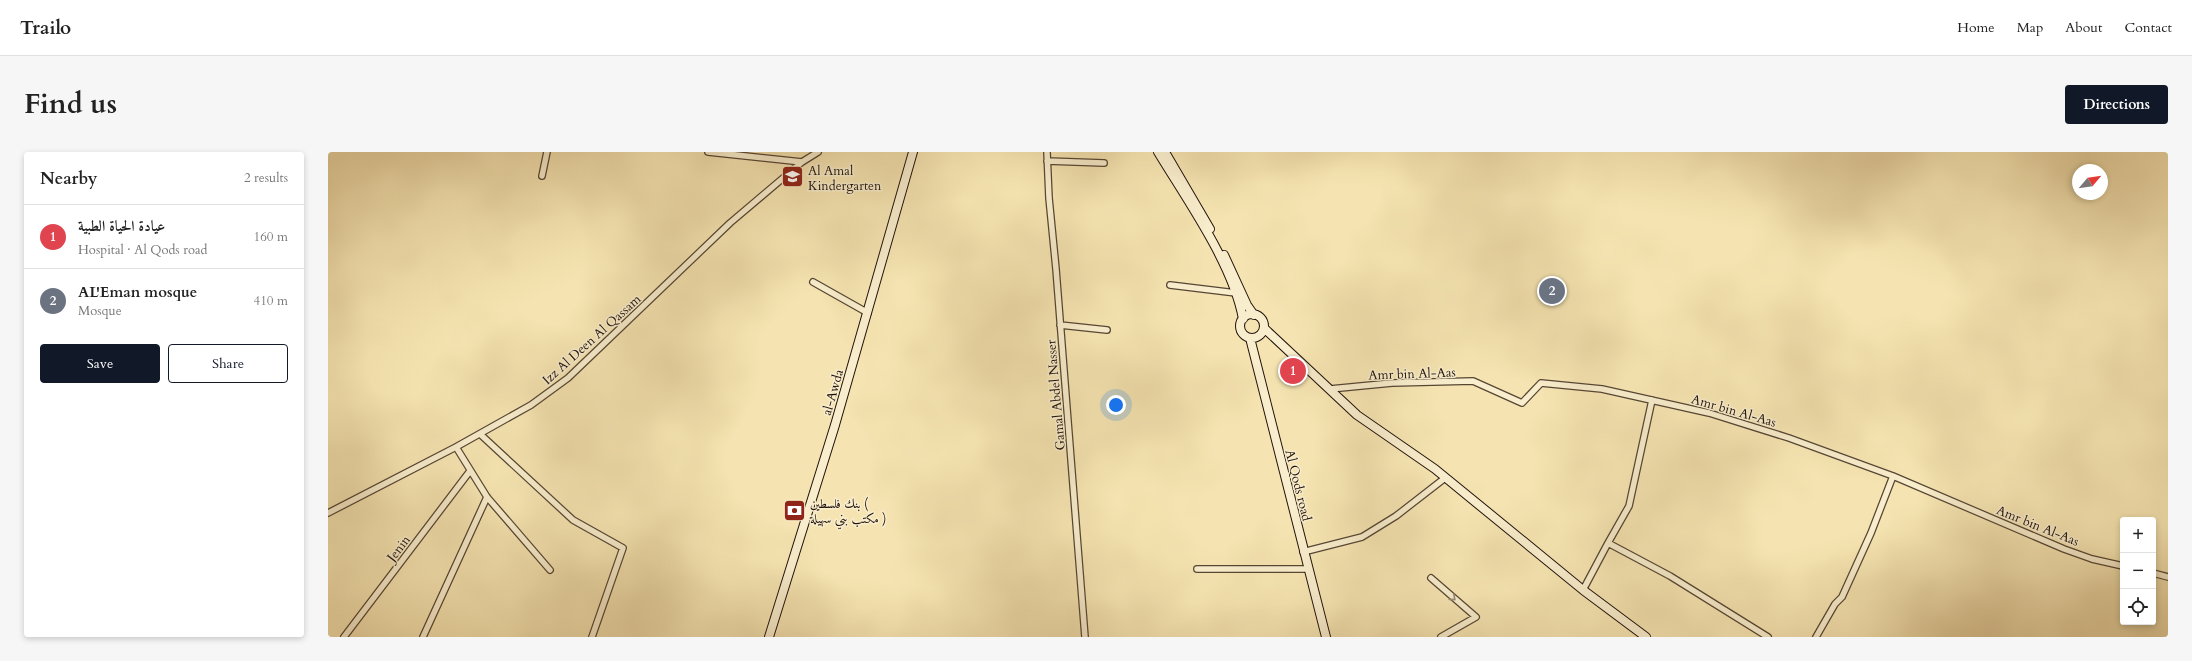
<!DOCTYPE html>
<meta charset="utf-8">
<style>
:root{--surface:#fff;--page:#f6f6f6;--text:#222;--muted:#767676;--line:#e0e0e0;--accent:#111827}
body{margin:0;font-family:Cardo,Amiri,serif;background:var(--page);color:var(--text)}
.controls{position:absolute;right:12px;bottom:12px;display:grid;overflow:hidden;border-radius:4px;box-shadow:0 2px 6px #0003}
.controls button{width:36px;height:36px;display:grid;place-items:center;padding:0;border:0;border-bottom:1px solid var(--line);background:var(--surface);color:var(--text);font:20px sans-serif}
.compass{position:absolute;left:1744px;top:12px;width:36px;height:36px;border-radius:50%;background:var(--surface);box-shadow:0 2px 6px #0003;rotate:61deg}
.you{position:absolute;left:788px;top:253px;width:14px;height:14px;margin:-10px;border:3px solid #fff;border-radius:50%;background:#1a73e8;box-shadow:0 0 0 6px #1a73e833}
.badge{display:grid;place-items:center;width:26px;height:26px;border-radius:50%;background:var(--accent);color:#fff;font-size:13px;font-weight:700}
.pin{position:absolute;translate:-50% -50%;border:2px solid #fff;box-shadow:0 1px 4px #0006}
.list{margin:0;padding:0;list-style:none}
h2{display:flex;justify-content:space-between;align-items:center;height:52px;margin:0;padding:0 16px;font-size:17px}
h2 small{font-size:13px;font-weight:400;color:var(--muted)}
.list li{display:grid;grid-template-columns:26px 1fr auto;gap:12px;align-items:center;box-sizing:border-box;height:64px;padding:0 16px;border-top:1px solid var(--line)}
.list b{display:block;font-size:15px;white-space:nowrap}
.list p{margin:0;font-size:13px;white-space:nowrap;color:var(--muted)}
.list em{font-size:13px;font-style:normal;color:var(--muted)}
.actions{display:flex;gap:8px;padding:12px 16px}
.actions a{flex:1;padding:9px 0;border:1px solid var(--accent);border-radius:4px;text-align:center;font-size:14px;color:var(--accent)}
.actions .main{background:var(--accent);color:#fff}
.icon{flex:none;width:22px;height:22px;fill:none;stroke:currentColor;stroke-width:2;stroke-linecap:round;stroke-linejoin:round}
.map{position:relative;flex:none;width:1840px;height:485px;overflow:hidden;border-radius:4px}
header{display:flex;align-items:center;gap:24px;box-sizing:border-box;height:56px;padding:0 20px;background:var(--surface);border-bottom:1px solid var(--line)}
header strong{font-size:19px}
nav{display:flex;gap:22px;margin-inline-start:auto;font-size:14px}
.intro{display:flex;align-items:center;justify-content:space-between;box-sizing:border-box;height:96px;padding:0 24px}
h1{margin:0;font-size:28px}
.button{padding:10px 18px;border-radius:4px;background:var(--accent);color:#fff;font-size:14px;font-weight:700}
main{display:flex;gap:24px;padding:0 24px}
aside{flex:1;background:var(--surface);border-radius:4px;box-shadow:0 2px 6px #0003}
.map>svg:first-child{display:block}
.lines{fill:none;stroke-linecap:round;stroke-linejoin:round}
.street-casing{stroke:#564634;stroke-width:8}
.secondary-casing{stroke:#21120b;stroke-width:10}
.street{stroke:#f8edcc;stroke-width:5.5}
.secondary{stroke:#f8edcc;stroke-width:8}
.oneway{stroke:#978a75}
.labels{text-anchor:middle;stroke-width:3;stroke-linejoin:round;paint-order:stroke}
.poi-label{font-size:13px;fill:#21120b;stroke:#f8edcc;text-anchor:start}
.street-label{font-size:13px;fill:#21120b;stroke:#f8edcc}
</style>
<header>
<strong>Trailo</strong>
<nav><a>Home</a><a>Map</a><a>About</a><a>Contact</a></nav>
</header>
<div class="intro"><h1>Find us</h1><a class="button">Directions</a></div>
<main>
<aside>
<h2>Nearby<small>2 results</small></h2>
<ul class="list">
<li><span class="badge" style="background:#e0444e">1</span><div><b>عيادة الحياة الطبية</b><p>Hospital · Al Qods road</p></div><em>160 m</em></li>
<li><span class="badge" style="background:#6b7280">2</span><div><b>AL'Eman mosque</b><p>Mosque</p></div><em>410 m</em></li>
</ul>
<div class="actions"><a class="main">Save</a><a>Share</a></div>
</aside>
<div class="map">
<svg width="1840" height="485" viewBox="0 0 1840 485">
<rect width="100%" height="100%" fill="#f5e4b1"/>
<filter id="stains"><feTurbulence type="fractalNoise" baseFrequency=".005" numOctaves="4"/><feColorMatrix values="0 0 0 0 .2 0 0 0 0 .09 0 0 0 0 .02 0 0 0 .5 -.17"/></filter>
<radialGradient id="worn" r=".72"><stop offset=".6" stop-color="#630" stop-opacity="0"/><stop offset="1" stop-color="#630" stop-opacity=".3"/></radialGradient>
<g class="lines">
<defs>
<path id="street" d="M380,0L474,10
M719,0L721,46L728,117L757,485
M719,9L776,11
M214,24L219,0
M485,130L540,161
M842,133L908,141
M732,173L779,178
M1002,237L1064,231L1145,229L1194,251L1213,231L1274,237L1381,261L1461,286L1565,324L1736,397L1764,407L1795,414
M152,282L245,368L295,396L264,485
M128,295L159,345L222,418
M0,361L128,295L203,253L240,226L402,71L474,10L490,0
M1280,391L1301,354L1324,248
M975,400L1034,385L1068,364L1117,326
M869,417H980
M1825,421L1840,425
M1103,426L1148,465L1113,485
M1255,438L1280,391L1342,424L1440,485
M16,485L142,319
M95,485L159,345
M1488,485L1507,452L1514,445L1543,381L1565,324"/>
<path id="secondary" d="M830,0C859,48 905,112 915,167
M837,0L882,77
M896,103L919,153L926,163
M912 174a12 12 0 1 1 24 0a12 12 0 1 1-24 0Z
M936,176L1029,263L1107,317L1255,438L1318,485
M922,186L998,485
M441,485L507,273L585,0"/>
</defs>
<!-- street casing -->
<use href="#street" class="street-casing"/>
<!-- secondary casing -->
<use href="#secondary" class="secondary-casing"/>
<!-- street -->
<use href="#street" class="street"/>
<!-- secondary -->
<use href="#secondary" class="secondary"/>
</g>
<!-- one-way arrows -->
<defs><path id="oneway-chevron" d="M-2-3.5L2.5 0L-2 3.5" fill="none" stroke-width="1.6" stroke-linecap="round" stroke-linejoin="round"/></defs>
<use class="oneway" href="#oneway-chevron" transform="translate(1125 446) rotate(41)"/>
<!-- icons -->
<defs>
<symbol id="school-square" viewBox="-11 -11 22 22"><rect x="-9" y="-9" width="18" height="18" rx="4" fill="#8f2418" stroke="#f8edcc"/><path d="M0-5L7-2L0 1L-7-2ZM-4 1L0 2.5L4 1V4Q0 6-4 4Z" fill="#fff"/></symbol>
<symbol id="bank-square" viewBox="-11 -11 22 22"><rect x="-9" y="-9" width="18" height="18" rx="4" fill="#8f2418" stroke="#f8edcc"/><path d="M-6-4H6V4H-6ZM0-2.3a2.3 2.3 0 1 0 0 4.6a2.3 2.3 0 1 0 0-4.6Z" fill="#fff"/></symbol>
</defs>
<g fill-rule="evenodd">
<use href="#school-square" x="452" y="12" width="25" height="25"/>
<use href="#bank-square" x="454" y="346" width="25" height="25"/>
</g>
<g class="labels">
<!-- poi labels -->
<g class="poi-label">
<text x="480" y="23">Al Amal<tspan x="480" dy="15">Kindergarten</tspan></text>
<text x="482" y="356">بنك فلسطين (<tspan x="482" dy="15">مكتب بني سهيلة )</tspan></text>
</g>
<!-- street labels -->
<g class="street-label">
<text transform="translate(263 187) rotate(-42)" y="5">Izz Al Deen Al Qassam</text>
<text transform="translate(1084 221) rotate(-2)" y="5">Amr bin Al-Aas</text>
<text transform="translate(504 240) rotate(-74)" y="5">al-Awda</text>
<text transform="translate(727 243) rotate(-95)" y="5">Gamal Abdel Nasser</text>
<text transform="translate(1406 258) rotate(16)" y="5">Amr bin Al-Aas</text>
<text transform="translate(971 333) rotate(76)" y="5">Al Qods road</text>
<text transform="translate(1710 373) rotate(22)" y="5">Amr bin Al-Aas</text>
<text transform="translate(70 396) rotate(-53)" y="5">Jenin</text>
</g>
</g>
<rect width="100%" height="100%" filter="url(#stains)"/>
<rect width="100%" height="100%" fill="url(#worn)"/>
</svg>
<div class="controls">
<button>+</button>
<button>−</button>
<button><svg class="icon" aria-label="locate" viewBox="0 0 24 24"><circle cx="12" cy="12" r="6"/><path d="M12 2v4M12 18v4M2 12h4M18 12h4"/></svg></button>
</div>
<svg class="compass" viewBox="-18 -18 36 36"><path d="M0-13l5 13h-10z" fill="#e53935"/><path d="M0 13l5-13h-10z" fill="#767676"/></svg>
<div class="you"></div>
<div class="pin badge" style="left:965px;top:219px;background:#e0444e">1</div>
<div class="pin badge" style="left:1224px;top:139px;background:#6b7280">2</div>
</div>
</main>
